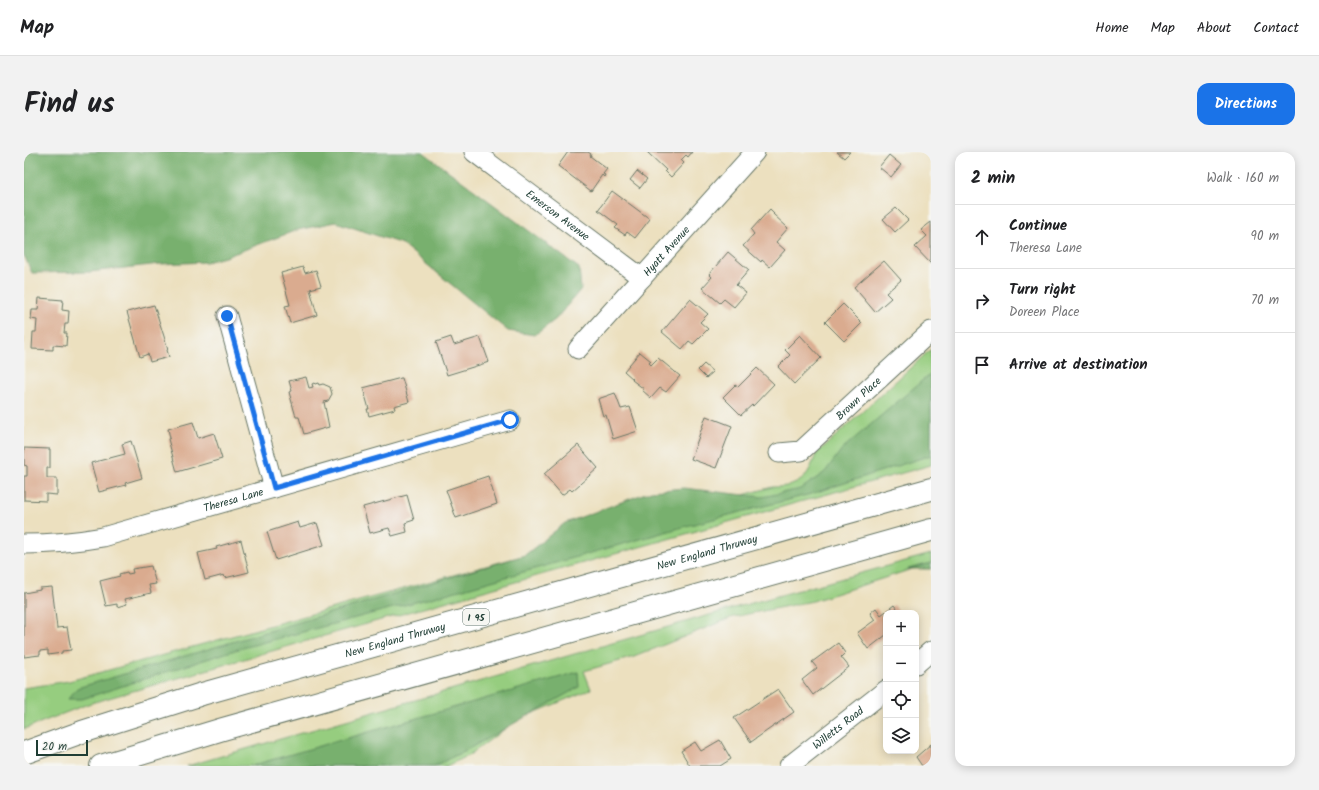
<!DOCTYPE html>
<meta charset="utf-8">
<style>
:root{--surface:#fff;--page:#f2f2f2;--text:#202124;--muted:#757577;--line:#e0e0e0;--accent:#1a73e8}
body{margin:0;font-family:Kalam,sans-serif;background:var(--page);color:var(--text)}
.controls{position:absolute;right:12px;bottom:12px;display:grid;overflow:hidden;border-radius:8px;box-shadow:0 2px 10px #0003}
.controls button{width:36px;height:36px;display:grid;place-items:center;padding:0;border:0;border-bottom:1px solid var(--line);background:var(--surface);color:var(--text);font:20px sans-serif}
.scale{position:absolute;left:12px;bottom:10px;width:52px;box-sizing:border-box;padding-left:4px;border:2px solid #1f3d34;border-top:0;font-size:11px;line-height:14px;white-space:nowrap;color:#1f3d34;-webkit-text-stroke:3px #f6f6f2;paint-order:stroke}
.stop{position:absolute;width:12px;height:12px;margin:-9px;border:3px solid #1a73e8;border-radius:50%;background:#fff}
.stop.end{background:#1a73e8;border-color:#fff;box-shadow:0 1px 4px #0008}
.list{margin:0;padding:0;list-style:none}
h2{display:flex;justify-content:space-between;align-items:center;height:52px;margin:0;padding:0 16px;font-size:17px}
h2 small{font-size:13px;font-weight:400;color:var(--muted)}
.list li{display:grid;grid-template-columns:26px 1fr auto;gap:12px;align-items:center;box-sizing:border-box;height:64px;padding:0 16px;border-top:1px solid var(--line)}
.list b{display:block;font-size:15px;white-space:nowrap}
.list p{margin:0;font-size:13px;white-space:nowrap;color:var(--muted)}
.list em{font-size:13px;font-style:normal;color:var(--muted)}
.icon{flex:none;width:22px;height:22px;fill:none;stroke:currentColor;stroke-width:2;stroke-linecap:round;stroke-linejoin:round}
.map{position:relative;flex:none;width:907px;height:614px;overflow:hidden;border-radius:12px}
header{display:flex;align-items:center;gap:24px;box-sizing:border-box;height:56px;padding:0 20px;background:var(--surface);border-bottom:1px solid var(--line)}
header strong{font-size:19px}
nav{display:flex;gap:22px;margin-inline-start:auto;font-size:14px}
.intro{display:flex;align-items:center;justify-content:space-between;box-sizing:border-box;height:96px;padding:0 24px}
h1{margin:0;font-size:28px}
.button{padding:10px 18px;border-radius:12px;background:var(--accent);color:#fff;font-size:14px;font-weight:700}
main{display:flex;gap:24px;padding:0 24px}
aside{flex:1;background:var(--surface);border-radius:12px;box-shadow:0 2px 10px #0003}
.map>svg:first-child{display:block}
.green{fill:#96cd7f;stroke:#5a855a}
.forest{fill:#78b06e;stroke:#4c7651}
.building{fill:#daab8f}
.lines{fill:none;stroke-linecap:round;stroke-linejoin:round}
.minor-casing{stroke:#677665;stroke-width:21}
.highway-casing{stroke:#677665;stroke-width:24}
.minor{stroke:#fff;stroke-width:19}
.highway{stroke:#fff;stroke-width:22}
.route{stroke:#1a73e8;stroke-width:5}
.labels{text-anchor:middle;stroke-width:3.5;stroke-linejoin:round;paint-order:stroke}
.shield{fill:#f6f6f2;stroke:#60746d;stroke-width:1}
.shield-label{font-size:10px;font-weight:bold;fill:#1f3d34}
.street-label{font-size:11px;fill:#1f3d34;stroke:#f6f6f2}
</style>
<header>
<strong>Map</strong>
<nav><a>Home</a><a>Map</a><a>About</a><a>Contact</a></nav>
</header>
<div class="intro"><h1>Find us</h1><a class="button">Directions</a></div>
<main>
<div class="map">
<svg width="907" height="614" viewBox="0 0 907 614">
<rect width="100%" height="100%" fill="#f6f6f2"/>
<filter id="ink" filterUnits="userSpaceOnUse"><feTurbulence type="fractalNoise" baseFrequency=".025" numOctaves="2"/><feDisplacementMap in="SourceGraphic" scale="8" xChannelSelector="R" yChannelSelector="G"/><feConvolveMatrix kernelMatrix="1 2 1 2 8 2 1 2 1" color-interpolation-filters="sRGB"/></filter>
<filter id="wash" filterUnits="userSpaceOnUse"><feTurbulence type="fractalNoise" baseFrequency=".012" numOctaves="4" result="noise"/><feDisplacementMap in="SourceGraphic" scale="16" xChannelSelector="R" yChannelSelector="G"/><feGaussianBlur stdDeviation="0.9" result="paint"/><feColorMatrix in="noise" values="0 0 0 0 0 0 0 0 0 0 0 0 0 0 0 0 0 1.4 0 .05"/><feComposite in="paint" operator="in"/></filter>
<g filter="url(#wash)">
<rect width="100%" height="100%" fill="#ece0bf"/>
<!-- green -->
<path class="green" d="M907,197V313L300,484L64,552L0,577V536L45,529L748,335C776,335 783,327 792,302Z
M907,402V411L789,449L709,465L610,505L560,519L567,537L493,568L444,604L422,614H163L713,455Z"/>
<!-- forest -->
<path class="forest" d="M1,0H399L555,116L557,137L532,167L511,183L484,179L378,92L312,70L273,78L201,105L182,110L136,112L65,120L8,121L0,103Z
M907,221V303L787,342L666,373L418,443L211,498L58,547H44L53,536L501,403L541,371L627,339L660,336L738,345L777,337L801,320L818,297Z
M907,411V417H884Z
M554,520L555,535L448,595L411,614H226Z"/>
<g id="blocks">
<!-- building -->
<path class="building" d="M544,0H564L567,2L566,4L583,17L579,22L581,23L580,25L578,23L567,39L534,14Z
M623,0H668L664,5L662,3L657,8L660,11L647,25L641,19L642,18Z
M813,0H826L820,6Z
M865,3L877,13L867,25L855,15Z
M613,19L623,27L616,36L606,28Z
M588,39L626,67L611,86L603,80L601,83L591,76L594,73L574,58Z
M872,56L884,68L871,80L859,67Z
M746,57L750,61L749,62L764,76L752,90L761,98L746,115L738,108L737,110L719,94L730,82L727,78Z
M907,70V112L891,95L903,84L897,78Z
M704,100L725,118L712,133L722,141L710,155L700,147L696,151L678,136L688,125L685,122Z
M860,109L877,128L862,141L867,146L851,160L830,135Z
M279,115L281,121L292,118L297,134L286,137L293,163L266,171L261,154L266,153L257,121Z
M15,146L39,148L38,158L45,159L44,172H41L40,181H43L42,194L29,193V198L8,197L9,180H12L13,168L7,167L8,158H14Z
M666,147L684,162L676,170L684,177L669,192L665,189L658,197L638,180Z
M819,152L838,171L820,189L801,170Z
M130,153L144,197L143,198L145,205L126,210L124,202L116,205L103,160Z
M776,183L797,206L770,232L754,215L766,203L761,198Z
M427,185L430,193L456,185L465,210L423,223L412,190Z
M616,200L627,209L625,211L627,213L634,206L656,224L642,240L636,236L627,246L618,238L620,237L608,228L609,227L600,219Z
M680,212L689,220L682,226L674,218Z
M733,216L750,232L729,254L728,253L717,263L699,245L711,233L714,235Z
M282,225L285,236L289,235L288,232L290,231L291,232L294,231L295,233L299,232L306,235L308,242L304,249L300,250L305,275L280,282L275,265H272L265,240L268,239L265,229Z
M377,226H378L385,250L370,254L371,257L345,264L343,257H345L339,236Z
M591,241L597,257L606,255L614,279L589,287L582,263L579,264L574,247Z
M682,264L708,274L692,316L667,307Z
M169,270L174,286L190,281L198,307L153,320L144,287L146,286L144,277Z
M107,289L118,326L101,331L102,333L75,340L67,311L101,302L98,292Z
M554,293L574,316L548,339L546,337L538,343L520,322Z
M0,296L26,297V316H23V326H33V343L22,342V349L0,348V324H3V314L0,313Z
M464,324L473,352L432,366L422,338Z
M383,343L390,368L381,371L383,380L368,384L365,376L346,381L339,355Z
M274,370L276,376L293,371L300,393L252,408L243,380Z
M217,388L225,420L201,426L200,423L181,428L174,401L193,397L192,395Z
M127,414L132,432L125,433L127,441L101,447L103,452L93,455V452L82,454L76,429L96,424L95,422L103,420L104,422L109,421L108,417Z
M28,435L33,476L43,475L47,498L38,499V501L24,503V498L16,499V503L0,505V441L16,438V436Z
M870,453L876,461H862V483L844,497L833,481L851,468L846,461L852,456L857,463Z
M814,491L821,501L817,505L825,515L789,543L778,528L793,516L788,510Z
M754,537L770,560L727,590L710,566Z
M696,588L707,607L696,614H666L657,599L671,590L677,599Z
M907,592V614H898L892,605Z"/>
</g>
</g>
<g filter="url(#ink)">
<use href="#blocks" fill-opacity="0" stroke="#677665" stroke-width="1"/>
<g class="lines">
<defs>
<g id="minor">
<path id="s1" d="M450,0L618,126"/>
<path d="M203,164L250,336"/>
<path id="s2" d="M554,197L731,0"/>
<path id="s3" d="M755,301L777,299L907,179"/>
<path id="s4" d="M0,392C28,392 51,390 79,385L486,268"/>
<path d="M892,512L907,499"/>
<path id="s5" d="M765,614L862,538"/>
</g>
<g id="highway">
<path id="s6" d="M0,601L58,580L178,542L907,337"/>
<path d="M77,614L199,577L907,378"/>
</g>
</defs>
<!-- minor casing -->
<use href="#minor" class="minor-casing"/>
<!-- highway casing -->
<use href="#highway" class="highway-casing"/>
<!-- minor -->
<use href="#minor" class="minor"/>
<!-- highway -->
<use href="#highway" class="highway"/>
</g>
</g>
<g class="lines" filter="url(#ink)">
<!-- route -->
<path class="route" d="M203,164L250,336L486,268"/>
</g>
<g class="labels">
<!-- shield labels -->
<rect class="shield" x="439" y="457" width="26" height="16" rx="3"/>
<g class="shield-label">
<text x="452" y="469">I 95</text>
</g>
<!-- street labels -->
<g class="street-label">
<text dy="4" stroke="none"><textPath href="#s1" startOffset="105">Emerson Avenue</textPath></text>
<text dy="4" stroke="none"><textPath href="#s2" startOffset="132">Hyatt Avenue</textPath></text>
<text dy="4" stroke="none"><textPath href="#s3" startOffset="100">Brown Place</textPath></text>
<text dy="4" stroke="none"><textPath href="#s4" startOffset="215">Theresa Lane</textPath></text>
<text dy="4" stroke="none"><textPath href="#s6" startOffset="712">New England Thruway</textPath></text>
<text dy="4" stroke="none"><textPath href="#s6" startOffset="388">New England Thruway</textPath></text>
<text dy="4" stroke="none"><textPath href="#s5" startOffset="62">Willetts Road</textPath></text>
</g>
</g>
</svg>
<div class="controls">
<button>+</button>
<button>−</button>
<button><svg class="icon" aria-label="locate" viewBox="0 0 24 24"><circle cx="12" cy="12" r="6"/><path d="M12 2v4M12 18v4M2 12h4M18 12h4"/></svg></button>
<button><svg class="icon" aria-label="layers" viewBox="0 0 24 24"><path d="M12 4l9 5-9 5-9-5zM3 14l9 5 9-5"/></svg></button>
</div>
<div class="scale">20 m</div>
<div class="stop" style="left:486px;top:268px"></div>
<div class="stop end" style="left:203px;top:164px"></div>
</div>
<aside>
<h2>2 min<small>Walk · 160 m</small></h2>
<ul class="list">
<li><svg class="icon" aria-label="ahead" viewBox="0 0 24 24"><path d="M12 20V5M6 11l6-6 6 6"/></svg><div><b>Continue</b><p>Theresa Lane</p></div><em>90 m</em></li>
<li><svg class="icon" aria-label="right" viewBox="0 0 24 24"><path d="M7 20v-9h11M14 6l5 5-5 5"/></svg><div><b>Turn right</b><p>Doreen Place</p></div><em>70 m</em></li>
<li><svg class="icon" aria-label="arrive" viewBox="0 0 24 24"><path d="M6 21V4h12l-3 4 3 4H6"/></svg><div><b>Arrive at destination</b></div></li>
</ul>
</aside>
</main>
